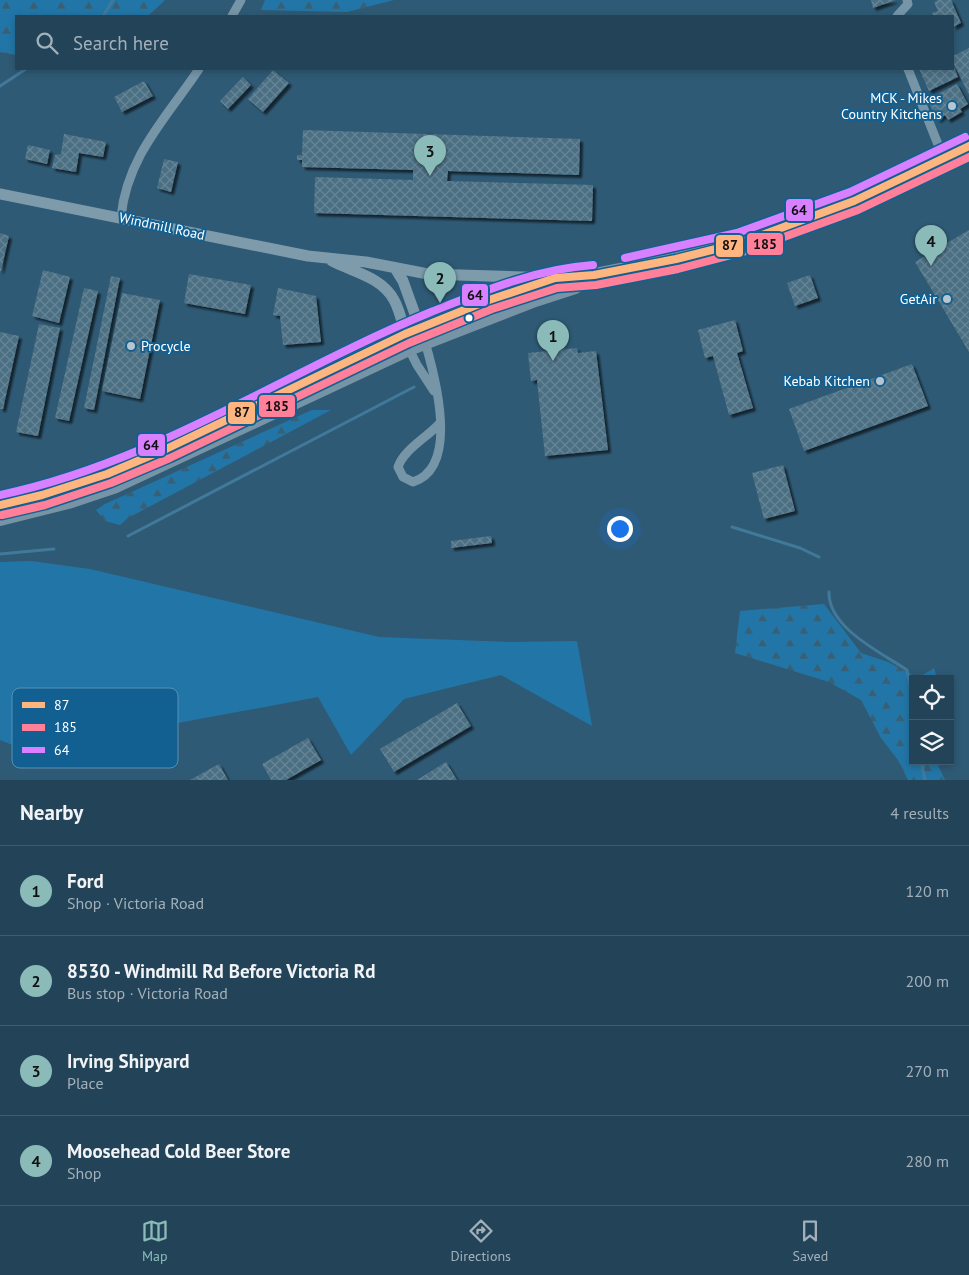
<!DOCTYPE html>
<meta charset="utf-8">
<style>
:root{--surface:#234458;--page:#2b4b5e;--text:#f1f3f6;--muted:#a3b0ba;--line:#405c6e;--accent:#8bbbb9}
body{margin:0;font-family:"PT Sans",sans-serif;background:var(--page);color:var(--text)}
.controls{position:absolute;right:15px;bottom:15px;display:grid;overflow:hidden;border-radius:0px;box-shadow:0 2px 8px #0003}
.controls button{width:45px;height:45px;display:grid;place-items:center;padding:0;border:0;border-bottom:1px solid var(--line);background:var(--surface);color:var(--text);font:25px sans-serif}
.you{position:absolute;left:619px;top:528px;width:18px;height:18px;margin:-12px;border:4px solid #fff;border-radius:50%;background:#1a73e8;box-shadow:0 0 0 8px #1a73e833}
.badge{display:grid;place-items:center;width:32px;height:32px;border-radius:50%;background:var(--accent);color:#111;font-size:16px;font-weight:700}
.pin{position:absolute;translate:-50% -41px;filter:drop-shadow(0 1px 2px #0008)}
.pin::after{content:'';position:absolute;top:26px;width:18px;height:15px;background:inherit;clip-path:polygon(0 0,100% 0,50% 100%)}
.list{margin:0;padding:0;list-style:none}
h2{display:flex;justify-content:space-between;align-items:center;height:65px;margin:0;padding:0 20px;font-size:21px}
h2 small{font-size:16px;font-weight:400;color:var(--muted)}
.list li{display:grid;grid-template-columns:32px 1fr auto;gap:15px;align-items:center;box-sizing:border-box;height:90px;padding:0 20px;border-top:1px solid var(--line)}
.list b{display:block;font-size:19px;white-space:nowrap}
.list p{margin:0;font-size:16px;white-space:nowrap;color:var(--muted)}
.list em{font-size:16px;font-style:normal;color:var(--muted)}
.icon{flex:none;width:28px;height:28px;fill:none;stroke:currentColor;stroke-width:2;stroke-linecap:round;stroke-linejoin:round}
.map{position:relative;flex:none;width:969px;height:780px;overflow:hidden}
.search{position:absolute;background:var(--surface);box-shadow:0 2px 8px #0003;left:15px;right:15px;top:15px;height:55px;display:flex;align-items:center;gap:12px;box-sizing:border-box;padding:0 18px;border-radius:0px;color:var(--muted);font-size:19px}
.sheet{height:425px;background:var(--surface)}
nav{display:flex;justify-content:space-around;align-items:center;box-sizing:border-box;height:70px;border-top:1px solid var(--line);background:var(--surface);font-size:14px;color:var(--muted)}
nav a{display:grid;justify-items:center;gap:2px}
nav .on{color:var(--accent)}
.map>svg:first-child{display:block}
.grass{fill:#2276a7}
.forest{fill:url(#forest-firs)}
.lines{fill:none;stroke-linecap:round;stroke-linejoin:round}
.stream{stroke:#41799b;stroke-width:3}
.building{fill:url(#building-cross-hatch);filter:url(#shadow)}
.minor{stroke:#7696a8;stroke-width:9}
.secondary{stroke:#7e9bac;stroke-width:11}
.primary{stroke:#7694a6;stroke-width:14}
.bus-1-casing{stroke:#126092;stroke-width:11}
.bus-2-casing{stroke:#126092;stroke-width:11}
.bus-3-casing{stroke:#126092;stroke-width:11}
.bus-1{stroke:#ffb580;stroke-width:8}
.bus-2{stroke:#ff8098;stroke-width:8}
.bus-3{stroke:#d880ff;stroke-width:8}
.poi-dot{fill:#b6c5cf;stroke:#126092;stroke-width:2}
.bus-dot{fill:#fff;stroke:#126092;stroke-width:2}
.labels{text-anchor:middle;stroke-width:4;stroke-linejoin:round;paint-order:stroke}
.poi-label{font-size:14px;fill:#fff;stroke:#126092;text-anchor:end}
.street-label{font-size:14px;fill:#fff;stroke:#126092}
.key{fill:#126092;stroke:#5990b3;stroke-width:1}
.key-label{font-size:14px;fill:#fff}
.line-badge{stroke:#126092;stroke-width:2}
.pale-badge-label{font-size:14px;text-anchor:middle;font-weight:bold;fill:#111}
</style>
<div class="map">
<svg width="969" height="780" viewBox="0 0 969 780">
<defs>
<pattern id="forest-firs" width="22" height="20" patternUnits="userSpaceOnUse" patternTransform="scale(1.25)"><rect width="22" height="20" fill="#2276a7"/><path d="M5 1l3.5 6h-7zM16 11l3.5 6h-7z" fill="#395f75"/></pattern>
<pattern id="building-cross-hatch" width="8" height="8" patternUnits="userSpaceOnUse" patternTransform="scale(1.25)"><rect width="8" height="8" fill="#4c6f84"/><path d="M0 0l8 8M0 8l8-8" fill="none" stroke="#678596"/></pattern>
<filter id="shadow"><feDropShadow dx="3" dy="3" stdDeviation="1" flood-color="#0009"/></filter>
</defs>
<rect width="100%" height="100%" fill="#2f5a75"/>
<!-- grass -->
<path class="grass" d="M31,561L90,569L379,637L511,642L577,641L592,726L501,675L404,699L351,755L318,697L27,751L0,740V562Z"/>
<!-- forest -->
<path class="forest" d="M0,0H165L148,16H16V55L0,52Z
M265,0H394L347,12L261,10Z
M312,410H331L128,518L120,525L105,521L96,510L105,504Z
M824,604L861,653L888,662L918,678L934,668L937,679H913V761H936L945,780H908L898,760L881,738L861,700L829,682L735,653L740,611Z"/>
<g class="lines">
<!-- stream -->
<path class="stream" d="M103,16L113,0
M0,86L26,69
M732,527L800,548L819,557
M128,536L414,387
M0,554L54,549
M829,592C828,628 882,653 907,670L913,698
M921,761L925,780"/>
</g>
<!-- building -->
<path class="building" d="M871,0H896L873,8Z
M938,0H951L961,23L953,27V16H933L932,13L938,11L934,2Z
M969,48V95L953,62V56Z
M953,65L958,77L929,91L919,69H953Z
M273,70L289,83L263,112L248,99Z
M243,77L251,85L228,109L220,101Z
M144,81L153,96L122,112L114,97Z
M957,84L968,104L960,109L962,112L948,120L945,115L938,120L927,100Z
M303,130L580,139L579,175L448,171L447,181L593,185L592,221L314,213L315,177L413,180V170L302,167V160H297V155H302Z
M64,134L106,142L103,157L79,153L76,172L52,168L55,155L61,154Z
M28,145L50,150L47,164L25,159Z
M164,159L178,162L171,192L157,188Z
M969,230V352L915,262Z
M0,233L9,236L1,271H0Z
M43,270L70,277L59,323L32,316Z
M189,274L251,285L245,314L184,303Z
M810,275L818,298L795,306L787,283Z
M111,276L120,278L94,410L84,408Z
M84,288L98,291L69,421L55,418Z
M278,288L316,296L321,342L283,345L280,316L273,315Z
M122,293L160,300L140,399L102,391Z
M735,320L743,351L737,353L753,408L729,415L713,356L705,358L698,330Z
M39,324L60,328L38,436L16,432Z
M0,332L19,336L3,409H0Z
M577,348L578,353L596,351L608,450L545,456L537,380L531,381L528,353Z
M912,364L928,406L804,451L789,409Z
M783,465L795,511L764,519L752,473Z
M491,536L492,543L451,548V541Z
M457,703L471,726L394,772L380,749Z
M308,738L321,760L286,780H271L262,764Z
M446,762L457,780H417Z
M219,764L228,780H190Z"/>
<g class="lines">
<!-- minor -->
<path class="minor" d="M232,16L241,0
M897,16L908,4L907,0
M908,69L943,157
M121,217C127,156 167,117 199,69
M425,342C435,376 460,467 413,482L403,477L398,467C404,449 428,437 440,423
M409,349L417,365L434,391"/>
<!-- secondary -->
<path class="secondary" d="M0,194L308,256L366,262L428,274L553,278
M332,261C353,272 382,277 394,300C401,312 403,328 407,341
M395,268L403,281L425,342"/>
<!-- primary -->
<path class="primary" d="M0,505L42,495L107,474L166,449L405,334L489,300L555,278L594,275L676,259L740,243L854,201L969,146
M0,519L68,502L116,486L409,349L535,300L575,287L593,275"/>
<defs>
<path id="bus-1" d="M0,505L42,495L107,474L166,449L405,334L489,300L555,278L594,275L676,259L740,243L854,201L969,146"/>
<path id="bus-2" d="M2,515L45,505L111,483L170,458L409,343L492,309L557,288L596,285L678,269L743,252L858,210L969,157"/>
<path id="bus-3" d="M625,258L737,233L850,192L965,137
M0,495C154,463 287,371 431,312C484,291 536,269 593,265"/>
</defs>
<!-- bus-1 casing -->
<use href="#bus-1" class="bus-1-casing"/>
<!-- bus-2 casing -->
<use href="#bus-2" class="bus-2-casing"/>
<!-- bus-3 casing -->
<use href="#bus-3" class="bus-3-casing"/>
<!-- bus-1 -->
<use href="#bus-1" class="bus-1"/>
<!-- bus-2 -->
<use href="#bus-2" class="bus-2"/>
<!-- bus-3 -->
<use href="#bus-3" class="bus-3"/>
</g>
<!-- markers -->
<g class="poi-dot">
<circle cx="952" cy="106" r="5"/>
<circle cx="947" cy="299" r="5"/>
<circle cx="131" cy="346" r="5"/>
<circle cx="880" cy="381" r="5"/>
</g>
<circle class="bus-dot" cx="469" cy="318" r="4.5"/>
<g class="labels">
<!-- poi labels -->
<g class="poi-label">
<text x="942" y="103">MCK - Mikes<tspan x="942" dy="16">Country Kitchens</tspan></text>
<text x="937" y="304">GetAir</text>
<text x="141" y="351" text-anchor="start">Procycle</text>
<text x="870" y="386">Kebab Kitchen</text>
</g>
<!-- street labels -->
<g class="street-label">
<text transform="translate(162 226) rotate(12)" y="5">Windmill Road</text>
</g>
</g>
<!-- legend -->
<rect x="12" y="688" width="166" height="80" rx="8" class="key"/>
<rect x="22" y="702" width="23" height="6" fill="#ffb580"/>
<rect x="22" y="724" width="23" height="7" fill="#ff8098"/>
<rect x="22" y="747" width="23" height="6" fill="#d880ff"/>
<g class="key-label">
<text x="54" y="710">87</text>
<text x="54" y="732">185</text>
<text x="54" y="755">64</text>
</g>
<g class="line-badge">
<rect x="785" y="198" width="29" height="24" rx="5" fill="#d880ff"/>
<rect x="746" y="232" width="38" height="24" rx="5" fill="#ff8098"/>
<rect x="715" y="234" width="29" height="24" rx="5" fill="#ffb580"/>
<rect x="461" y="283" width="28" height="24" rx="5" fill="#d880ff"/>
<rect x="258" y="394" width="38" height="24" rx="5" fill="#ff8098"/>
<rect x="227" y="401" width="29" height="24" rx="5" fill="#ffb580"/>
<rect x="137" y="433" width="29" height="24" rx="5" fill="#d880ff"/>
</g>
<g class="pale-badge-label">
<text x="799" y="215">64</text>
<text x="765" y="249">185</text>
<text x="730" y="250">87</text>
<text x="475" y="300">64</text>
<text x="277" y="411">185</text>
<text x="242" y="417">87</text>
<text x="151" y="450">64</text>
</g>
</svg>
<div class="controls">
<button><svg class="icon" aria-label="locate" viewBox="0 0 24 24"><circle cx="12" cy="12" r="6"/><path d="M12 2v4M12 18v4M2 12h4M18 12h4"/></svg></button>
<button><svg class="icon" aria-label="layers" viewBox="0 0 24 24"><path d="M12 4l9 5-9 5-9-5zM3 14l9 5 9-5"/></svg></button>
</div>
<div class="you"></div>
<div class="pin badge" style="left:553px;top:361px">1</div>
<div class="pin badge" style="left:440px;top:303px">2</div>
<div class="pin badge" style="left:430px;top:176px">3</div>
<div class="pin badge" style="left:931px;top:266px">4</div>
<div class="search"><svg class="icon" aria-label="search" viewBox="0 0 24 24"><circle cx="10" cy="10" r="6"/><path d="M15 15l6 6"/></svg>Search here</div>
</div>
<section class="sheet">
<h2>Nearby<small>4 results</small></h2>
<ul class="list">
<li><span class="badge">1</span><div><b>Ford</b><p>Shop · Victoria Road</p></div><em>120 m</em></li>
<li><span class="badge">2</span><div><b>8530 - Windmill Rd Before Victoria Rd</b><p>Bus stop · Victoria Road</p></div><em>200 m</em></li>
<li><span class="badge">3</span><div><b>Irving Shipyard</b><p>Place</p></div><em>270 m</em></li>
<li><span class="badge">4</span><div><b>Moosehead Cold Beer Store</b><p>Shop</p></div><em>280 m</em></li>
</ul>
</section>
<nav>
<a class="on"><svg class="icon" aria-label="map" viewBox="0 0 24 24"><path d="M3 6l6-2 6 2 6-2v14l-6 2-6-2-6 2zM9 4v14M15 6v14"/></svg>Map</a>
<a><svg class="icon" aria-label="directions" viewBox="0 0 24 24"><path d="M12 3l9 9-9 9-9-9zM9 14v-3h6M13 9l2 2-2 2"/></svg>Directions</a>
<a><svg class="icon" aria-label="saved" viewBox="0 0 24 24"><path d="M7 4h10v16l-5-4-5 4z"/></svg>Saved</a>
</nav>
